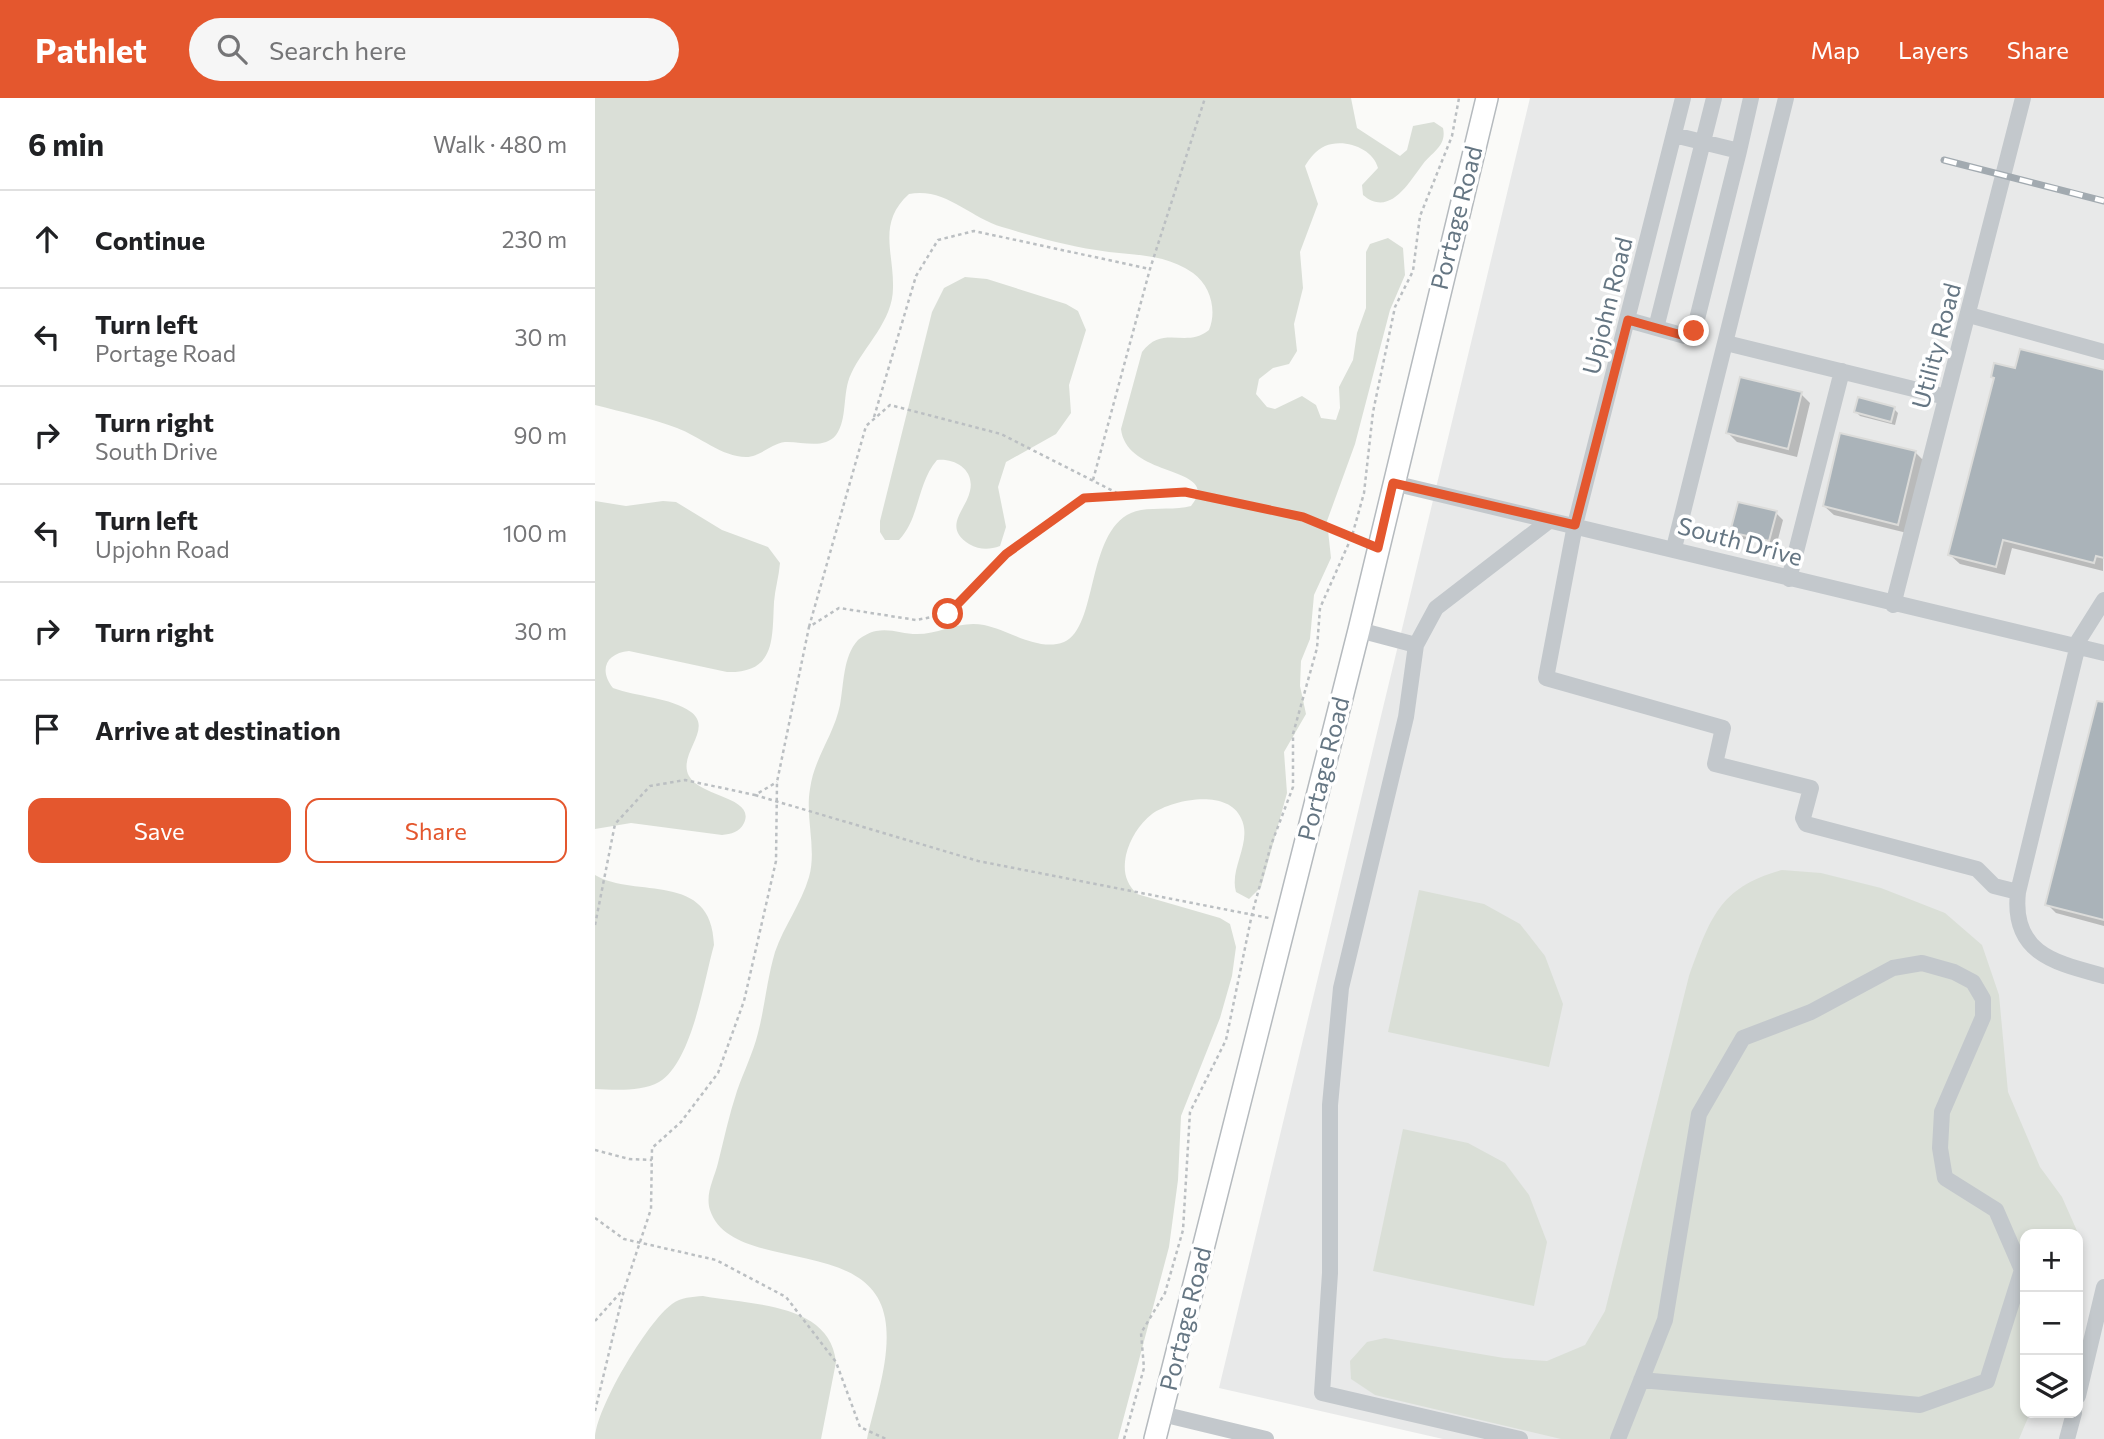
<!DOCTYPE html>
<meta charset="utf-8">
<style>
:root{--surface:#fff;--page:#f6f6f6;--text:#202124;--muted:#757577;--line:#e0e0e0;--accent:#e4572e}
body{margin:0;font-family:Commissioner,sans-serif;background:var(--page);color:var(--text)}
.controls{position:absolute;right:21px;bottom:21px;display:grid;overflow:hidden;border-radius:14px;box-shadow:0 4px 10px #0003}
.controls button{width:63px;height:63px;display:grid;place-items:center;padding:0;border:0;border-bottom:2px solid var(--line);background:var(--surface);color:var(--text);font:35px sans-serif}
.stop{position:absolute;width:21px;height:21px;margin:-16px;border:5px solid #e4572e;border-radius:50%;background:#fff}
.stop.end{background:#e4572e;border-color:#fff;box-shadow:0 2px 7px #0008}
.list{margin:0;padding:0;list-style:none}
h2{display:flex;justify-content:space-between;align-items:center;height:91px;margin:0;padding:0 28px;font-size:30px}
h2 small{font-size:23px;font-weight:400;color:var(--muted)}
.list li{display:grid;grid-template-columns:46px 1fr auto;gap:21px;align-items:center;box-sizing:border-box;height:98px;padding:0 28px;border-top:2px solid var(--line)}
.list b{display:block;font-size:26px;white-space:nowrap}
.list p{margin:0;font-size:23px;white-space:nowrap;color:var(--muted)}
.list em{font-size:23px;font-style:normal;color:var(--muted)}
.actions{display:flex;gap:14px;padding:21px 28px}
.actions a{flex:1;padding:16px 0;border:2px solid var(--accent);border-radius:14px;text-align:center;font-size:24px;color:var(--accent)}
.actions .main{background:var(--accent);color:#fff}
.icon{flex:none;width:38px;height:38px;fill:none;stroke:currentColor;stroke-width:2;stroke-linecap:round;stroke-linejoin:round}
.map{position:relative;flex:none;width:1509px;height:1341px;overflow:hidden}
header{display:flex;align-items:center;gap:42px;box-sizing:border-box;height:98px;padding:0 35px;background:var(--accent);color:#fff}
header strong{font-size:33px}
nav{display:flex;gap:38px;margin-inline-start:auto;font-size:24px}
.search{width:490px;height:63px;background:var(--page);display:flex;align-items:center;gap:18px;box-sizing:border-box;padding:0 24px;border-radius:38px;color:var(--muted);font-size:26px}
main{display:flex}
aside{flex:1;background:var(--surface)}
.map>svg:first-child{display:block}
.built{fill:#e8e9e9;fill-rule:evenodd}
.green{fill:#dadfd7}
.shadow{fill:#0003}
.building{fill:#aab3b9;stroke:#dcdcda;stroke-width:2}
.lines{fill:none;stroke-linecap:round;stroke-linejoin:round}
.major-casing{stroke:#b5babe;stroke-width:24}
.path{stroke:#bbbfc2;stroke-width:2.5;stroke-dasharray:3.5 3.5;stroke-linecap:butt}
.minor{stroke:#c3c8cc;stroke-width:16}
.major{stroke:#fff;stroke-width:21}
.rail-casing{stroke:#a2aab0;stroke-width:7}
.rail{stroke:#fff;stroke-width:4.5;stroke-dasharray:13;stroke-linecap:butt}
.route{stroke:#e4572e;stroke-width:9}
.labels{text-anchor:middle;stroke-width:7;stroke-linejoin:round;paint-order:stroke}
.street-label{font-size:24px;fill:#657683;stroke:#fff}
</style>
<header>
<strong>Pathlet</strong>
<div class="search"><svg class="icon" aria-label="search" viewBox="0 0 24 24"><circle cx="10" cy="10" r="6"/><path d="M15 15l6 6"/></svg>Search here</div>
<nav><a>Map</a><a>Layers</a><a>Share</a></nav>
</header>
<main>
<aside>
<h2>6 min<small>Walk · 480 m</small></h2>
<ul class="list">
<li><svg class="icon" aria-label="ahead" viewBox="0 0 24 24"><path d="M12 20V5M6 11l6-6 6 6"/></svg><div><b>Continue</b></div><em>230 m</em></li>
<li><svg class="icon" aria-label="left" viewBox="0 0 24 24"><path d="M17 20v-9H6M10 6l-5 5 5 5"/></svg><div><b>Turn left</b><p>Portage Road</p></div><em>30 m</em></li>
<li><svg class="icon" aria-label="right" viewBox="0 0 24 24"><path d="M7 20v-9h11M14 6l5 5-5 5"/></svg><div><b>Turn right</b><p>South Drive</p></div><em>90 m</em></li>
<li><svg class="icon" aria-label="left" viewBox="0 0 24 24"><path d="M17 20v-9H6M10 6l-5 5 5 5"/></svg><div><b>Turn left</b><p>Upjohn Road</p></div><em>100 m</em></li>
<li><svg class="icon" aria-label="right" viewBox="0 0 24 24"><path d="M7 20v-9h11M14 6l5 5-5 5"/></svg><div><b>Turn right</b></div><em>30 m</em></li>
<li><svg class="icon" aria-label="arrive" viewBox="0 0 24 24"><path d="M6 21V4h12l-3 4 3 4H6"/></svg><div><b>Arrive at destination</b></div></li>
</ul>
<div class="actions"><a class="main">Save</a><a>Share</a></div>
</aside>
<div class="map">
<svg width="1509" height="1341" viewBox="0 0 1509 1341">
<rect width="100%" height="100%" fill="#fafaf8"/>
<!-- built -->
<path class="built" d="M935,0H1509V1341H848L624,1290ZM1430,1136H1483V1315H1430Z"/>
<!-- green -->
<path class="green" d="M0,0H756L762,30L805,58L812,52L818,28L839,24L848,30C852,48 837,54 828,66C814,84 795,120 768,97L767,87L783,70C778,50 749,40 730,48C721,52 715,60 710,68L723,106L705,154L708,190L699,226L702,253L694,266L678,270L664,281L661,296L672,309L680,311L707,298L721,307L726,320L741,322L745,310L744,289L758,262L762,235L771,210V154L775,146L793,140L808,150L810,177L795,212L760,346L732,423L736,460L719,497L715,541L706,563L705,588L711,616L689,654L692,695L666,789L654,801L641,794C634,770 658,744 646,720C632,690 577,702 557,716C544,726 535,741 531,757C528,773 530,784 542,796L625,820L635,826L641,849L637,878L625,920L586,1018L583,1082L574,1149L523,1341H272C280,1304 297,1258 290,1220C275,1137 136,1176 115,1112C110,1096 119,1081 123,1065C129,1041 134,1017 142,993C149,973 158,955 163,935C170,908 172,881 180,854C189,828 206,806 214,779C222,751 210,720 215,691C219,660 239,637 245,607C249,586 248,558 263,542C268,538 275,534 281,533C295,530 308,536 322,536C345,536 365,522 389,527C414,532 443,554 469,544C503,530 491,435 536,415C551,408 577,413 596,408C629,367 532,382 526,331L547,254C568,226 591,251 614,232C622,213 616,188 598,175C568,154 535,158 501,152C470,147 437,138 407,129C374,119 350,89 314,96C282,125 299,154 298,190C298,223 269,248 256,276C247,294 253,321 241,337C229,352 206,343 190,344C175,346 165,359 151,359C127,359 104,338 82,330C56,320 27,314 0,307Z
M370,179L392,181L471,206L483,213L491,232L474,287L476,315L461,336L411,364L403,389L411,429L405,448C394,452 385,452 374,446C347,429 371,412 375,393C380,372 360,360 342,362C322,385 325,420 304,442H290L285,434V423L337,214L349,190Z
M0,403L31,408L68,403L81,404L127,432L173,449L185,465C184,478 180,491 179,504C177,541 181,575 132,574L34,553C12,555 3,571 18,590C42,599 75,599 96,614C119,631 82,656 94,678C105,699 161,699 149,725C145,734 136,736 127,737L36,725L0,731Z
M1187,772L1226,775L1286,790L1350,815L1387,847L1404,897L1413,994L1445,1069L1467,1099L1486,1142L1483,1173V1136H1430V1315H1435L1424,1341H966L780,1297L756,1281L755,1263L772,1244L790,1240L909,1260L952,1263L990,1247L1010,1213L1094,878C1115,821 1124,789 1187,772Z
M0,777C40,801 117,772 119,847C109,882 97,965 64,984C46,994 19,992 0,991Z
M824,792L889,806L925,826L950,858L968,906L954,969L793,934Z
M808,1031L873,1045L910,1065L934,1097L952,1144L939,1208L778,1173Z
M108,1198C154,1207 235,1204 241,1264L226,1341H0C0,1312 52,1224 77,1206C86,1199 97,1199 108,1198Z"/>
<!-- shadow -->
<path class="shadow" d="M1421,272L1509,274L1508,473L1417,450L1410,477L1365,466L1355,457Z
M1206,296L1215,305L1202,359L1142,344L1133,335Z
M1299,311L1303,315L1300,327L1265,318L1261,314Z
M1246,337L1321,355L1330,364L1312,435L1239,417L1229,408Z
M1181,415L1188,422L1181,449L1144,440L1137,433Z
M1509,606V828L1461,815L1452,806Z"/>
<!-- building -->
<path class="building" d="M1425,251L1509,272V460L1501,458L1499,465L1408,442L1401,469L1353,457L1399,280L1396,279L1399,265L1420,270Z
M1145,279L1207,294L1193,351L1131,335Z
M1263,299L1300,309L1296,324L1259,314Z
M1245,335L1321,353L1303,427L1228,408Z
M1143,404L1182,413L1174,443L1135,434Z
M1502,603L1509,604V822L1450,807Z"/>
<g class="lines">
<defs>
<path id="major" d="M560,1341L764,532L892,0"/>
</defs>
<!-- major casing -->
<use href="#major" class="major-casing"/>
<!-- path -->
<path class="path" d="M279,319L321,178L343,142L379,133L555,171
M498,382L555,171L610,0
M214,529L271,328L295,307L406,336L526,397
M160,697L383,763L674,820
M0,827L20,726L55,688L90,682L160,697L182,684
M0,1052L34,1061L57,1062
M0,1120L29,1141L121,1162L191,1199L241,1264L265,1329L291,1341
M0,1223L26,1194
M0,1313L29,1192L56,1111L57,1050L86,1024L123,975L149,903L181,763L182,684L214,529L244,510L321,522L353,516L411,456L489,400L590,394L708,419L767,443
M529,1341L549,1270L546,1235L570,1195L588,1132L595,1014L631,942L657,816L676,747L698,689V636L722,550L725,510L757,438L769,395L778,314L800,209L818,173L825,118L857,38L864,0"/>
<!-- minor -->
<path class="minor" d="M1088,0L980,427L951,580L1128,630L1120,666L1216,690L1208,720L1211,726L1382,771L1399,788L1423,794
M1144,53L1156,0
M1374,217L1509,254
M1033,222L1090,238L1099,233L1144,53L1079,37
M1061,230L1119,0
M1131,245L1351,299
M798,385L1480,548L1482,551L1423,794C1416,856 1461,865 1509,878
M1079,450L1191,0
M1194,481L1247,273
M1509,502L1480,548L1509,555
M1298,507L1428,0
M764,532L821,547L811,619L746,890L735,1007V1175L727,1295L925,1341
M821,547L841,510L954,423
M1483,1298L1509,1189
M567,1316L671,1341
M1023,1341L1070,1222L1104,1016L1148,940L1216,914L1298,870L1327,865L1359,874L1378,884L1388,901V919L1347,1014L1345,1050L1350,1080L1401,1112L1427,1172L1392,1283L1325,1307L1046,1282
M1472,1341L1479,1315"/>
<!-- major -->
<use href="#major" class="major"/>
<defs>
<path id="rail" d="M1349,62L1509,103"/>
</defs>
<!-- rail casing -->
<use href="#rail" class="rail-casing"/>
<!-- rail -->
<use href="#rail" class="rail"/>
</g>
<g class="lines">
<!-- route -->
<path class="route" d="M353,516L411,456L489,400L590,394L708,419L783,450L798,385L980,427L1033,222L1090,238L1099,233"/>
</g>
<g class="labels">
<!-- street labels -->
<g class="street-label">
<text transform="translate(862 120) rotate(-76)" y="8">Portage Road</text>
<text transform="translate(1013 208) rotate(-76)" y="8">Upjohn Road</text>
<text transform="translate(1342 248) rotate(-75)" y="8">Utility Road</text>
<text transform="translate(1145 444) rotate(15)" y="8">South Drive</text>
<text transform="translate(729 671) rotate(-76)" y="8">Portage Road</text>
<text transform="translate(591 1221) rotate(-76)" y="8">Portage Road</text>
</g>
</g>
</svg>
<div class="controls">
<button>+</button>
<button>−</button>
<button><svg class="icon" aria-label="layers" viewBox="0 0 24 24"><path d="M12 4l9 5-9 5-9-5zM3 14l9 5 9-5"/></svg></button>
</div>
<div class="stop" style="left:353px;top:516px"></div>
<div class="stop end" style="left:1099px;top:233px"></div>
</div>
</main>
